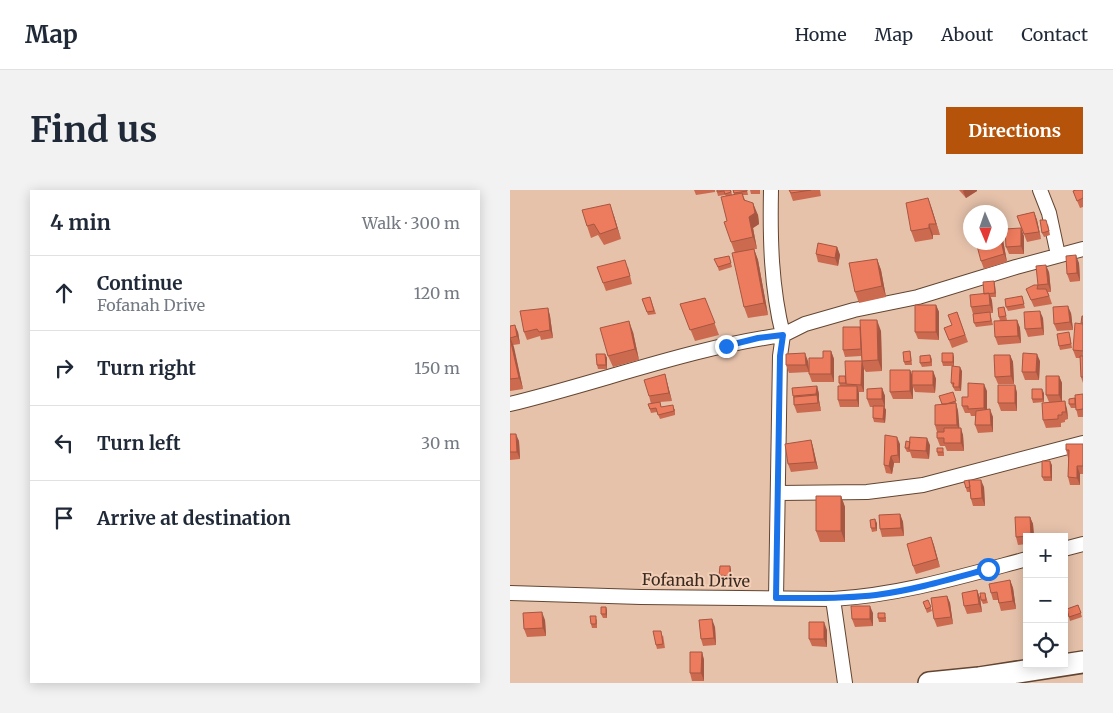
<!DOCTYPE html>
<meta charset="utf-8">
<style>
:root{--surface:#fff;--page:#f2f2f3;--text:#1f2937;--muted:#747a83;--line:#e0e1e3;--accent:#b45309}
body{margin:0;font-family:Merriweather,serif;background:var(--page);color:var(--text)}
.controls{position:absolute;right:15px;bottom:15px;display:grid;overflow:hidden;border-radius:0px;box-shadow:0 2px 12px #0003}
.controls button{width:45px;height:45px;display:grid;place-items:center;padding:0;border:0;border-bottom:1px solid var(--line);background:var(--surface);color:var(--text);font:25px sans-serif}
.compass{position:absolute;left:453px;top:15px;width:45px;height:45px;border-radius:50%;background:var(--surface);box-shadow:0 2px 12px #0003;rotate:178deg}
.stop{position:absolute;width:15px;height:15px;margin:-11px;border:4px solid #1a73e8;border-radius:50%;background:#fff}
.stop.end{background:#1a73e8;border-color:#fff;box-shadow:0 1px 5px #0008}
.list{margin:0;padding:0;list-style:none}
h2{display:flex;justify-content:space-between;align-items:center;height:65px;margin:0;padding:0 20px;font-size:21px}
h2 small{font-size:16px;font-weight:400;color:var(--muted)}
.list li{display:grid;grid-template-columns:32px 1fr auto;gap:15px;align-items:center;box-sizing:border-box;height:75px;padding:0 20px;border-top:1px solid var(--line)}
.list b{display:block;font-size:19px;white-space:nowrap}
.list p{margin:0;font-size:16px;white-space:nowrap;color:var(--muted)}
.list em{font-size:16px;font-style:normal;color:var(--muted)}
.icon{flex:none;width:28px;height:28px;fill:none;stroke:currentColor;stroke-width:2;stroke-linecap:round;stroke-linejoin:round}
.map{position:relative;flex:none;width:573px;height:493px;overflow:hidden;border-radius:0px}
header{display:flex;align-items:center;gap:30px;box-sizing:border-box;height:70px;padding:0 25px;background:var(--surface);border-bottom:1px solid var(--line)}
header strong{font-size:24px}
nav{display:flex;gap:28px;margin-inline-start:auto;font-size:18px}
.intro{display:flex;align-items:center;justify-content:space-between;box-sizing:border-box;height:120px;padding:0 30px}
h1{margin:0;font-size:35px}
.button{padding:12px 22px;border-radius:0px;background:var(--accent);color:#fff;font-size:18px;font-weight:700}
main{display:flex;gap:30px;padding:0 30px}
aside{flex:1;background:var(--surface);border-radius:0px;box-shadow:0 2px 12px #0003}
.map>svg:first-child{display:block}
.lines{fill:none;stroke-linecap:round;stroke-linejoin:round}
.minor-casing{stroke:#634530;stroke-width:16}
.highway-casing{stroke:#634530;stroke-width:24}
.minor{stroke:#fff;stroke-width:14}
.highway{stroke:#fff;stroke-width:21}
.wall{fill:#cc6a50}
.shaded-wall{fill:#a65641}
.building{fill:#ed7b5d;stroke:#a65641}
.route{stroke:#1a73e8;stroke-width:6}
.labels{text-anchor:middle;stroke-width:4;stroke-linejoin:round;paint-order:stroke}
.street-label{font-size:16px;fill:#382a21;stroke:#f4cfb7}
</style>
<header>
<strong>Map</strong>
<nav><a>Home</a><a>Map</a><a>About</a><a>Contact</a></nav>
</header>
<div class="intro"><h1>Find us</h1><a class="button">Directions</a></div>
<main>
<aside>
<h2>4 min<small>Walk · 300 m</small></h2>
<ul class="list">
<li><svg class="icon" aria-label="ahead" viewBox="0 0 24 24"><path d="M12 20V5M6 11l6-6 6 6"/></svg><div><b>Continue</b><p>Fofanah Drive</p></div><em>120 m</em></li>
<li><svg class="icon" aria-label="right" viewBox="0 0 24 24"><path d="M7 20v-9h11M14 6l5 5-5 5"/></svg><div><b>Turn right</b></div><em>150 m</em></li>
<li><svg class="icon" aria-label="left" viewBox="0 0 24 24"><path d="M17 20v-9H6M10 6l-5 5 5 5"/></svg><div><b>Turn left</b></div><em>30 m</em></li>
<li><svg class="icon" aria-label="arrive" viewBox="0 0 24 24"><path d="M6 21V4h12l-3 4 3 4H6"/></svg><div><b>Arrive at destination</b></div></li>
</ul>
</aside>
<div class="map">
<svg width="573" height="493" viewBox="0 0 573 493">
<rect width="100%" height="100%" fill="#e6c2ab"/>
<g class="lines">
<defs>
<path id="minor" d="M530,0L539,23L548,65
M0,214C91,192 180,158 273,145C261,97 260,49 261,0
M269,303L357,302L413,295L573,253
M554,359L573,354
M0,403L131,407L323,409C390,405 453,386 517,369
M266,408L270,166L273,145L295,134L344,120L408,107L506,77L573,59
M323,409L335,493"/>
<path id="highway" d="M419,493L469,488L573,472"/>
</defs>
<!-- minor casing -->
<use href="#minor" class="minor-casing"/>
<!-- highway casing -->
<use href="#highway" class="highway-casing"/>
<!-- minor -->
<use href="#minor" class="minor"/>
<!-- highway -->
<use href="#highway" class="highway"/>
</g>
<!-- wall -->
<path class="wall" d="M184,0H205V2L186,5Z
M221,0L222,5H224L223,0H237L238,5H233L235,10L248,25L249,34L243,38L247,59H244L248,70L258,125L238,128L234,117L225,63L221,52L217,31L216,6L215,5L208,6L207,2Z
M240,0H250V4H241Z
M279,0H310L311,6L283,11Z
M449,0H467V1L456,8Z
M573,0V17L570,18L563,1Z
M418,8L430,45H423V49L405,52L401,41Z
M524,22L527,30L531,49L517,52L507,26Z
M104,26L111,49L94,55L88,45L81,48L77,36Z
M538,34L540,45L534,47L532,43Z
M490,44L493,50L497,72L474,79L471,71Z
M514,46V64H499L496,57Z
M327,57L330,65L328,76L308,72L306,64Z
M219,66L222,77L209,81L206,72Z
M367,69L371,80L376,107L349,113L345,102Z
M569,73L570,91L560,92L557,84Z
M118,77L122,94L96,101L93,93Z
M539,82L541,102H538L542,114L524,117L516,99L528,95Z
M484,91L485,95L486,107H481L482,111L483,123H480L483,135L466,137L464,133L463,124L461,117Z
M512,106L515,118L498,121L496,117Z
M140,107L146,124L138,125L132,109Z
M195,108L209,145L185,151L170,114Z
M426,115L429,122V150L408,149L405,142Z
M494,117L497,130L493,131L507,130L510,138L511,153L488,155L485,147L490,131L489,127Z
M38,118L40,126L43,148L31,150L30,146L17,150L14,142Z
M447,122L458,152L442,158L434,138L442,135Z
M561,123L563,140L547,141L544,134Z
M573,126V193L571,187L570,168H566L563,160L572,134Z
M533,128L534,145L518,147L515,139Z
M0,136L8,142L10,154L3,155L13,199L0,201Z
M371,141L372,181L356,182L354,179V202H349V217H330L328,210L330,196L329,193L335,186L352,171L351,166L335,167L333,160Z
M123,142L129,170L103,177L98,166Z
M560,146L562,158L550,160L549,156Z
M321,161L324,169V192H302L299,184L313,168Z
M400,161L401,165L402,175H395L394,172Z
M95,164L97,168V179H88L87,175Z
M420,165L422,169V176L412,177L410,173Z
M500,165L503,172L504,194H488L485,187Z
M444,167V176H433L432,172Z
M298,171L299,182L279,183L276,175Z
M530,171L529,190H515L512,182Z
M400,180L402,186L423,181L426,189L425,203L405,202L403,197V209H383L380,202Z
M452,181L451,201H445L441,193Z
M155,184L157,192L162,211L150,212L151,217L165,219V225L150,229L147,222L141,223L138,214H141L139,206Z
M549,186L552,193V211L557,219L558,229L555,230V232L551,233V237L536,238L533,230L539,212L536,205Z
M505,195L507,203V221H491L488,213Z
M307,196L309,204V210L311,221L287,223L284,215L283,206Z
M372,198L375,206V217H374L376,220L375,233L364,232L363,228V217H360L357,209Z
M477,201V219L483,227V242L468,243L465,235V226H461L460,223H455L452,216L458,207Z
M443,202L448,221L449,238L453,245L454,261H437L435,256H430L427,248V242L425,235L432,214Z
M534,203V212L523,213L522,209Z
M573,204V227H568L566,218H561L559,214L565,208Z
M0,244L9,251L10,269L0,270Z
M301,250L303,257L308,279L281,282L278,274Z
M390,254V273H384L382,284L376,283L374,275Z
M573,254V284H570V295H560L558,287V268L556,260Z
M420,255L419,269L402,268L400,262H397L395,258Z
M427,262H434V266H428Z
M542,275V291H534L532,287Z
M454,291L474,297L475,316H463L461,309L460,302H457Z
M331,306L335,317V352H310L306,341Z
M390,324L393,332L394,346L372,347L370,339Z
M520,327L523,334L524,347H517V354L508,355L506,347Z
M367,333V341L362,342L361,338Z
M421,347L430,377L406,384L403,376Z
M221,380V389H211L209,385Z
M500,390L503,398L506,419L491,421L488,410H483L481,403Z
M467,400L470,408L472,422L457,424L454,416Z
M475,403L478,413L473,414L471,410Z
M437,406L440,413L443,434L427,437L424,429Z
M418,410L422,421L417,423L413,412Z
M568,415L572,427L560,431L557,419Z
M96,417L97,421V428H93L91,424Z
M363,423V436L345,437L342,429Z
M376,427V432H369L368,428Z
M87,429V438H82L81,434Z
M35,430L36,446L17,447L14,439Z
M205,437L206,455L193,456L191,449Z
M317,440V457L302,456L299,449Z
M153,445L155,458L147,459L146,455Z
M192,462L194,470V491H182L180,483Z"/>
<!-- shaded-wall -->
<path class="shaded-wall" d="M454,0H467V1L456,8L453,1Z
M418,8L422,19L430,45L426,34Z
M243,13L248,25L249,34L243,38L247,59L243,47L239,27Z
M100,14L104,26L111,49L107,38Z
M524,22L527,30L531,49L529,42Z
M419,34L423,45V49L419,38Z
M511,38L514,46V64L511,56Z
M490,44L493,50L497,72L494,64Z
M327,57L330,65L328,76L325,68Z
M244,59L248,70L258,125L254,113Z
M566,65L569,73L570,91L567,83Z
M367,69L371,80L376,107L372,96Z
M536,75L539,82L541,102L538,94Z
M484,91L485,95L486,107L485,103Z
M479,103L482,111L483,123L480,115Z
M426,115L429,122V150L426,142Z
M558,116L561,123L563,140L560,132Z
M38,118L40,126L43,148L40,140Z
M530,121L533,128L534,145L532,138Z
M367,130L371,141L372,181L368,170Z
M507,130L510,138L511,153L508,146Z
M119,131L123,142L129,170L125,159Z
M5,135L8,142L10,154L7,146Z
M0,147L4,157L13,199L9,188Z
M321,161L324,169V192L321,184Z
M295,163L298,171L299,182L296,175Z
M443,163L444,167V176L443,172Z
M95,164L97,168V179L96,175Z
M527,164L530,171L529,190L526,182Z
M500,165L503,172L504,194L501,186Z
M352,171L354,179V202L351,195Z
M450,177L452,181L451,201L449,197Z
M400,180L403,187L402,195L403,197V209L400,201Z
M423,181L426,189L425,203L423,195Z
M155,184L157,192L162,211L159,203Z
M549,186L552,193V213L549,205Z
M474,194L477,201V226L474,218Z
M505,195L507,203V221L505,213Z
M307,196L309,204V210L311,221L306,204Z
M347,196L349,204V217L347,210Z
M372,198L375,206V217L372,209Z
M532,199L534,203V212L533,209Z
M555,211L557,219L558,229L556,222Z
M446,213L448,221L450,243L447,235Z
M374,216L376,220L375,233L373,229Z
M480,219L483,227V242L481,235Z
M451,238L453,245L454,261L451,253Z
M6,244L9,251L10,269L7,262Z
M387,247L390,254V273L388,265Z
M417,248L420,255L419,269L416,261Z
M301,250L303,257L308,279L305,272Z
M381,266L384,273L382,284L379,276Z
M540,271L542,275V291L541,287Z
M567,276L570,284V295L567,288Z
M471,290L474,297L475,316L472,308Z
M331,306L335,317V352L331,341Z
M390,324L393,332L394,346L391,338Z
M520,327L523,334L524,347L521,346Z
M365,329L367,333V341L366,338Z
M421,347L424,355L430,377L427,369Z
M220,376L221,380V389L220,386Z
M500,390L503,398L506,419L503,411Z
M467,400L470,408L472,422L469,414Z
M437,406L440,413L443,434L441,427Z
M360,416L363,423V436L360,429Z
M96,417L97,421V428L96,424Z
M32,422L35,430L36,446L33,438Z
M202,429L205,437L206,455L204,448Z
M314,432L317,440V457L314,449Z
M192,462L194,470V491L191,483Z"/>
<!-- building -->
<path class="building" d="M207,0H220L221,2L215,4L214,1L207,2Z
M223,0H237V1L224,3Z
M279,0H301L281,3Z
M566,0H573V8L567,11L563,1Z
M232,3L234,10L243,13L245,23L239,27L243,47L221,52L214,32L217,31L211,7Z
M418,8L426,34H419V38L401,41L396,13Z
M100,14L107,38L90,44L84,34L77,36L72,20Z
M524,22L529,42L514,44L507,26Z
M530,30H536L539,41L532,43Z
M511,38V56L496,57L495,39Z
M490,46L494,64L471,71L466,52H490Z
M308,53L327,57L325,68L306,64Z
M244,59L254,113L234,117L222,63Z
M566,65L567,83L557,84L556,66Z
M219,66L221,73L208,77L204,69Z
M367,69L372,96L345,102L339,73Z
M115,70L120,86L93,93L87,77Z
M536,75L538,94L528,95L526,76Z
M484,91L485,103L474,104L473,92Z
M524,95H528L527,99H536L539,106L521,110L516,99Z
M479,103L480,115L461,117L460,105Z
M512,106L514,114L496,117L495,109Z
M140,107L144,121L137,122L132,109Z
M195,108L205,133L180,140L170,114Z
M405,115H426V142H405Z
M558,116L560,132L544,134L543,117Z
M494,117L496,126L489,127L488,118Z
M38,118L40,140L29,142L27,139L14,142L10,121Z
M530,121L532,138L515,139L514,122Z
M447,122L455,145L439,150L434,138L442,135L438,125Z
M480,122L481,131L464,133L463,124Z
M572,126H573V133H571Z
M350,130H367L368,170L352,171Z
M507,130L508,146L485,147L484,131Z
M119,131L125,159L98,166L90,138Z
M565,133L573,134V161L563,160Z
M5,135L7,146L0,148V136Z
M333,137H350L351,159L333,160Z
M559,142L561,154L549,156L547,144Z
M0,148L9,188L0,189Z
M313,161H321V184H299V168H313Z
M400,161L401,171L394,172L393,162Z
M295,163L296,175H276V164Z
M432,163H443V172H432Z
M513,163L527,164L526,182H512Z
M86,164H95L96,175H87Z
M420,165L421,172L410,173V166Z
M484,165H500L501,186L485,187Z
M570,166H573V187H571Z
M335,171H352L351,195L336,194Z
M442,176L450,177L449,197H443L444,193H441Z
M380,180H400V201L380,202Z
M402,181H423V195H402Z
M155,184L159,203L139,206L134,190Z
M329,186H335L336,193H329Z
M536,186H549V205H536Z
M458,193L474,194V218L458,219V216H452V207H458Z
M488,195H505V213H488Z
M307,196L306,204L283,206L282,198Z
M328,196H347V210H328Z
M372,198V209H357V199Z
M522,199H532L533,209H522Z
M443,202L446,211L436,214H432L429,206Z
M573,204V219L566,220L565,205Z
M307,205L308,213L284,215V207Z
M565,208V214H559V209Z
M555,211L556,222H552V225H548V229L533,230L532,213Z
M150,212L151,217L163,215L164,221L148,225L146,218L140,219L138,214Z
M446,213L447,235H425V215Z
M363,216H374L373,229L363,228Z
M480,219L481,235H465L466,221Z
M434,238H451V253H434V248H427V242H434Z
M0,244H6L7,262H0Z
M375,245L387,247L388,265L381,266L379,276L374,275Z
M400,247L417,248L416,261L399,260Z
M301,250L305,272L278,274L275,254Z
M396,251L400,252L399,258H395Z
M556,254H573V276H567V288L558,287L559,260H556Z
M427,258H433V262H427Z
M532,271H540L541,287H532Z
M459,290H471L472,308L461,309Z
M459,290L460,297L456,298L454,291Z
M306,306H331V341H306Z
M390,324L391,338L370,339L369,325Z
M505,327H520L521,346L506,347Z
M365,329L366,338H361L360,330Z
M421,347L427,369L403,376L397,354Z
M210,376H220V386L209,385Z
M500,390L503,411L489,413L487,402L481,403L479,394Z
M467,400L469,414L454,416L452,403Z
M470,403H475L476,410H471Z
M437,406L441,427L424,429L421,408Z
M418,410L421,417L416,419L413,412Z
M568,415L571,423L559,427L557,419Z
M341,416H360V429H342Z
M91,417H96V424H91Z
M32,422L33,438L14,439L13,423Z
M368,423H375V428H368Z
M80,426H86V434H81Z
M202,429L204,448L191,449L189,430Z
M299,432H314V449H299Z
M143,441H151L153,454L146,455Z
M180,462H192L191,483H180Z"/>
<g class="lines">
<!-- route -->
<path class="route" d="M216,156L248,148L273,145L270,166L266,408C300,408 333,409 366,405C404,400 441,389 478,379"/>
</g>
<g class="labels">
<!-- street labels -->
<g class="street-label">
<text transform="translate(186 390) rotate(1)" y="6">Fofanah Drive</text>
</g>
</g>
</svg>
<div class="controls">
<button>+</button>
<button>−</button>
<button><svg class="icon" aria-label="locate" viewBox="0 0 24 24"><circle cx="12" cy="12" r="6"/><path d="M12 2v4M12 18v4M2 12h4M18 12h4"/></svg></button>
</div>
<svg class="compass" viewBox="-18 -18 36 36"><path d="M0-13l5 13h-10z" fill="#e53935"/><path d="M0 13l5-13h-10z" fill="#747a83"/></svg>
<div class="stop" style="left:478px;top:379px"></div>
<div class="stop end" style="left:216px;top:156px"></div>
</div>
</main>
